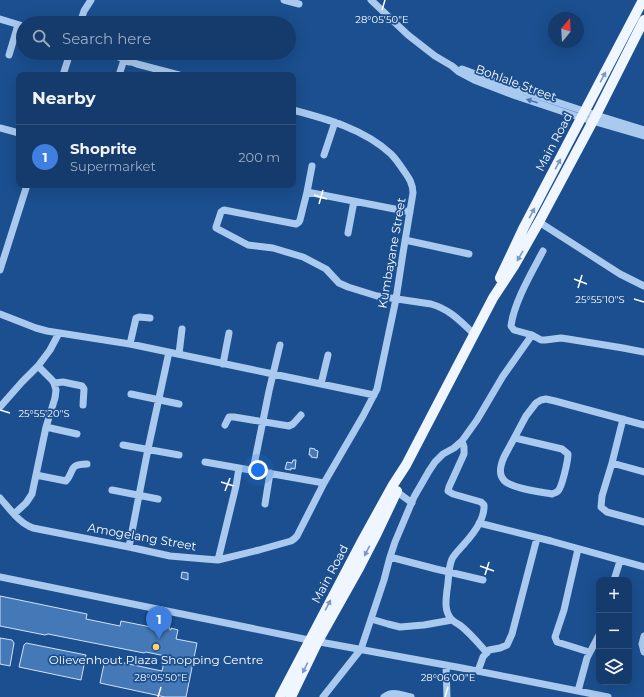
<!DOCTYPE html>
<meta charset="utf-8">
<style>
:root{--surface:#143b6b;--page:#214673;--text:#f1f3f6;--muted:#9dadc1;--line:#33557e;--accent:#e69b98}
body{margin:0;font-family:Montserrat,sans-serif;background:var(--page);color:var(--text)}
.controls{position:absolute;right:12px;bottom:12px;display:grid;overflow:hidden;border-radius:8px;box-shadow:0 4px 16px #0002}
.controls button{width:36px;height:36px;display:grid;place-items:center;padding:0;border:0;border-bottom:1px solid var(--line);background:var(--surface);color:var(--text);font:20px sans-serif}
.compass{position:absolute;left:548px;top:12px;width:36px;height:36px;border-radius:50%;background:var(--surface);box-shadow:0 4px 16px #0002;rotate:18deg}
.you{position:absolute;left:258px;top:470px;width:14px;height:14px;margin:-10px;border:3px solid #fff;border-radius:50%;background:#1a73e8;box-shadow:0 0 0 6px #1a73e833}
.badge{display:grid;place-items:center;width:26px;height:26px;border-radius:50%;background:var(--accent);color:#fff;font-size:13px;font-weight:700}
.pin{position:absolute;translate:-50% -33px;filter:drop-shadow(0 1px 2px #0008)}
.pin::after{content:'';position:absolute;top:21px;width:14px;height:12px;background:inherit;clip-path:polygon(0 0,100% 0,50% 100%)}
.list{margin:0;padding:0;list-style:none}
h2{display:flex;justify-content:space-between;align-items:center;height:52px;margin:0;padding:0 16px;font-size:17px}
h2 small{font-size:13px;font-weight:400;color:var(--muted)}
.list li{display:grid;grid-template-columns:26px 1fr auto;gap:12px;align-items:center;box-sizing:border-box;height:64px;padding:0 16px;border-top:1px solid var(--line)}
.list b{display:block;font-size:15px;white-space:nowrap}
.list p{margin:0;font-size:13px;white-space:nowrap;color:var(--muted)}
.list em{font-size:13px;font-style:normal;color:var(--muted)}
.icon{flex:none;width:22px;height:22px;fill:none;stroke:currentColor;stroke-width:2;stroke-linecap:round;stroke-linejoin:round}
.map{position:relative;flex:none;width:644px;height:697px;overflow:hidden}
.search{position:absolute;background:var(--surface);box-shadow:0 4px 16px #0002;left:16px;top:16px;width:280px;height:44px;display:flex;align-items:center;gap:10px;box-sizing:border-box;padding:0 14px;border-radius:22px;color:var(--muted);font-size:15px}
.panel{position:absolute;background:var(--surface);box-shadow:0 4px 16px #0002;left:16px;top:72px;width:280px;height:116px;border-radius:8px}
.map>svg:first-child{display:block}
.building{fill:#4478b7;stroke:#cfe3fa}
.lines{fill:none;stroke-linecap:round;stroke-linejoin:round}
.minor{stroke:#a9c9ee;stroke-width:7}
.major{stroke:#f0f6ff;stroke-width:10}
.oneway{fill:#7b9ac1}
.oneway2{fill:#4674ac}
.ticks{fill:none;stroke:#fff;stroke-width:1.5}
.poi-dot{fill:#ffd166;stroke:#1b4f8f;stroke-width:1.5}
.labels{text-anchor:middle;stroke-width:3.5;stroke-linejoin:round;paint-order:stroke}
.street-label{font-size:12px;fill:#fff;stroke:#1b4f8f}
.poi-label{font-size:12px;fill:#fff;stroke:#1b4f8f}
.ticks-label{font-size:10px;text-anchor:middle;fill:#fff;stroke:#1b4f8f;stroke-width:3.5;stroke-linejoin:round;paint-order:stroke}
</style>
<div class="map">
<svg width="644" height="697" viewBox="0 0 644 697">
<rect width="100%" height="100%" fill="#1b4f8f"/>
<!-- building -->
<path class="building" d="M310,448L315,449V450L318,451L317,458L311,457V455H309Z
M293,460H296L295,469L291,468V470L285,469L287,462L292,463Z
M182,572L188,573V580L181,578Z
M0,596L87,614L86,619L120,626L121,621L151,627L152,622L170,625L169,629L171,630V628L178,630L176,639L197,643L186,697H165L100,683L105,659L162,671L165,656L146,652L144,653L48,634L45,635L0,626Z
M0,638L12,640L14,643L10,666L0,664Z
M26,643L86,655L81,680L19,667L24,645Z"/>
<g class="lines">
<!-- minor -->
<path class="minor" d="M284,0L299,4
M371,0L408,35L435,56L452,66L459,72L474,80L516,96L582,118L644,136
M0,19L23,26
M80,23L84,11L91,0
M108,53L137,64L179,75
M9,55L18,25
M129,62L131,53
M462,69L505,85L596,115L644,130
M63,75L70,53
M119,75L124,60
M0,128L19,133
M324,155L335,122
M307,192L312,166
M410,212L307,192L300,220L299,222L296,224L224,210L221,212L216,227V228L248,245L273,248L303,257L326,269L339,283L348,287L377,296L431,304C451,310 460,321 474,334
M539,222L620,274L644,286
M348,233L354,201
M405,240L469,254
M543,251C532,272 514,302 511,326L514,330L532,335L541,340H545L561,338L568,339L623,348L644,352
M0,270L27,185
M0,314L36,328L47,331L130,344L273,374L374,395
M130,344L136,318L139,317L150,318
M179,354L182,329
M223,364L229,333
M54,383L63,382L82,386L84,389L83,405
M321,384L328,355
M131,394L179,404
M0,407L22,382L38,366L50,350L59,333
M623,419L612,463L602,496L601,507L607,512L644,522
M225,425L229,417H234L289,426L293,424L301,415
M46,427L77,434
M515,438L562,449L568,454C568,461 562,487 558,491C556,493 554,493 552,494C541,492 508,488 503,479C498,473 501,464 504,457L526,416L536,403L541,400L546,399L555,401L644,425
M462,441L464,447V454L449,487L448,491L453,494L481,502L484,505C485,519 474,533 465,543C461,548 455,553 452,559C448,568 449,580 447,590C446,600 444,610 451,619C454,622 458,624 461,626C471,634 479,644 487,653
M123,445L179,455
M205,462L239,468
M612,463L644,472
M253,470L269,391L280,345
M36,475L66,481C75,471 68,464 87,464
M112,490L158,499
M396,491L412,503
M0,498C10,509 19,523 33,528L129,547L170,556L205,559L218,560L259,550L291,541L294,539L297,536L324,483L363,416L377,389L396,299L403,253L413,193C413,184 409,178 404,171C400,165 396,159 391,154C364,129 327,119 293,110
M265,504L270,473
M14,514L26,503L32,494L46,427L55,398L56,390L54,383L52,380L38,366
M479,523L551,541L644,567
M129,547L148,449L169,352
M578,549L564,610L555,637L557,642L589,652
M390,557L436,569L483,580
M218,560L236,486L239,468L324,483
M0,577L309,640L462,668L608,697
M614,580L620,561
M371,619L388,624L400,627L424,625L452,620
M644,636L642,644L644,652
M446,665L447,697
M478,671L483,657L489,650L500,648L507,645L512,634L537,538
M578,691L587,658L599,635
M323,697L361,649L384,580L390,557L395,542L414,497L429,471L435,462L443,454L454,448L462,441L477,420L503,376L532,335
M384,697C393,690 401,695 411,697"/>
<!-- major -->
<path class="major" d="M500,278L524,227L643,0
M280,697L362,541L393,485L406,465L493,298L514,266L539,222L593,121L644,20
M291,697L318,641L359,568L376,535L397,491"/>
</g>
<!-- one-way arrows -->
<defs><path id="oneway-solid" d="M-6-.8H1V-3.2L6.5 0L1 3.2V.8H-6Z"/></defs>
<g class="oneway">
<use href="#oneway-solid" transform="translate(603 77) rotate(-62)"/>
<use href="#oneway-solid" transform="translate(558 164) rotate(-62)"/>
<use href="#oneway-solid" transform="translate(532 213) rotate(-61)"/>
<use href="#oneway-solid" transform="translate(520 256) rotate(120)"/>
<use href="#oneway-solid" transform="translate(367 551) rotate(117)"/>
<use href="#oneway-solid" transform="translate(328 605) rotate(-62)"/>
<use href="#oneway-solid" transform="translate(305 668) rotate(116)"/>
</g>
<use class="oneway2" href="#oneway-solid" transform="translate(532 101) rotate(-162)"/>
<!-- ticks -->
<path class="ticks" d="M382,10L385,0M314,195L327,199M319,204L323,190M574,279L587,284M578,288L582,275M634,299L644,302M0,410L10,413M221,482L234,486M225,491L230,478M480,566L494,571M485,575L489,562M158,697L161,687M445,697L448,687"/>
<!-- markers -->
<circle class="poi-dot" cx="156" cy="647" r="4"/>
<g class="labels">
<!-- street labels -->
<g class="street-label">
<text transform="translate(516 83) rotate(20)" y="4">Bohlale Street</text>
<text transform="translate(554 142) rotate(-62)" y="4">Main Road</text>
<text transform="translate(392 253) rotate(-80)" y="4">Kumbayane Street</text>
<text transform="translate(142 537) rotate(10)" y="4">Amogelang Street</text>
<text transform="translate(330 574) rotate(-62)" y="4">Main Road</text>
</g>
<!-- poi labels -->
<g class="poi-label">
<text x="156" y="664">Olievenhout Plaza Shopping Centre</text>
</g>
</g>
<g class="ticks-label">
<text x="382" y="23">28°05'50"E</text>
<text x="600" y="303">25°55'10"S</text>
<text x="44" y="417">25°55'20"S</text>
<text x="161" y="681">28°05'50"E</text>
<text x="448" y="681">28°06'00"E</text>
</g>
</svg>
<div class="controls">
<button>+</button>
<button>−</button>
<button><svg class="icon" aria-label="layers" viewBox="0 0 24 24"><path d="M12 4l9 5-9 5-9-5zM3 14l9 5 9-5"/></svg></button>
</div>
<svg class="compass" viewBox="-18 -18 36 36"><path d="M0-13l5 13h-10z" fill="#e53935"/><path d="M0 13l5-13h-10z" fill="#9dadc1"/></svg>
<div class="you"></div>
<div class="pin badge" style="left:159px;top:639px;background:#3f7fe0">1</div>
<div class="search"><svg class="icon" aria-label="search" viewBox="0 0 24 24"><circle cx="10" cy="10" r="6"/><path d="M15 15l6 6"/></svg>Search here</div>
<section class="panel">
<h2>Nearby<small></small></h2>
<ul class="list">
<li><span class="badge" style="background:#3f7fe0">1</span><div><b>Shoprite</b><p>Supermarket</p></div><em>200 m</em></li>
</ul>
</section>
</div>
